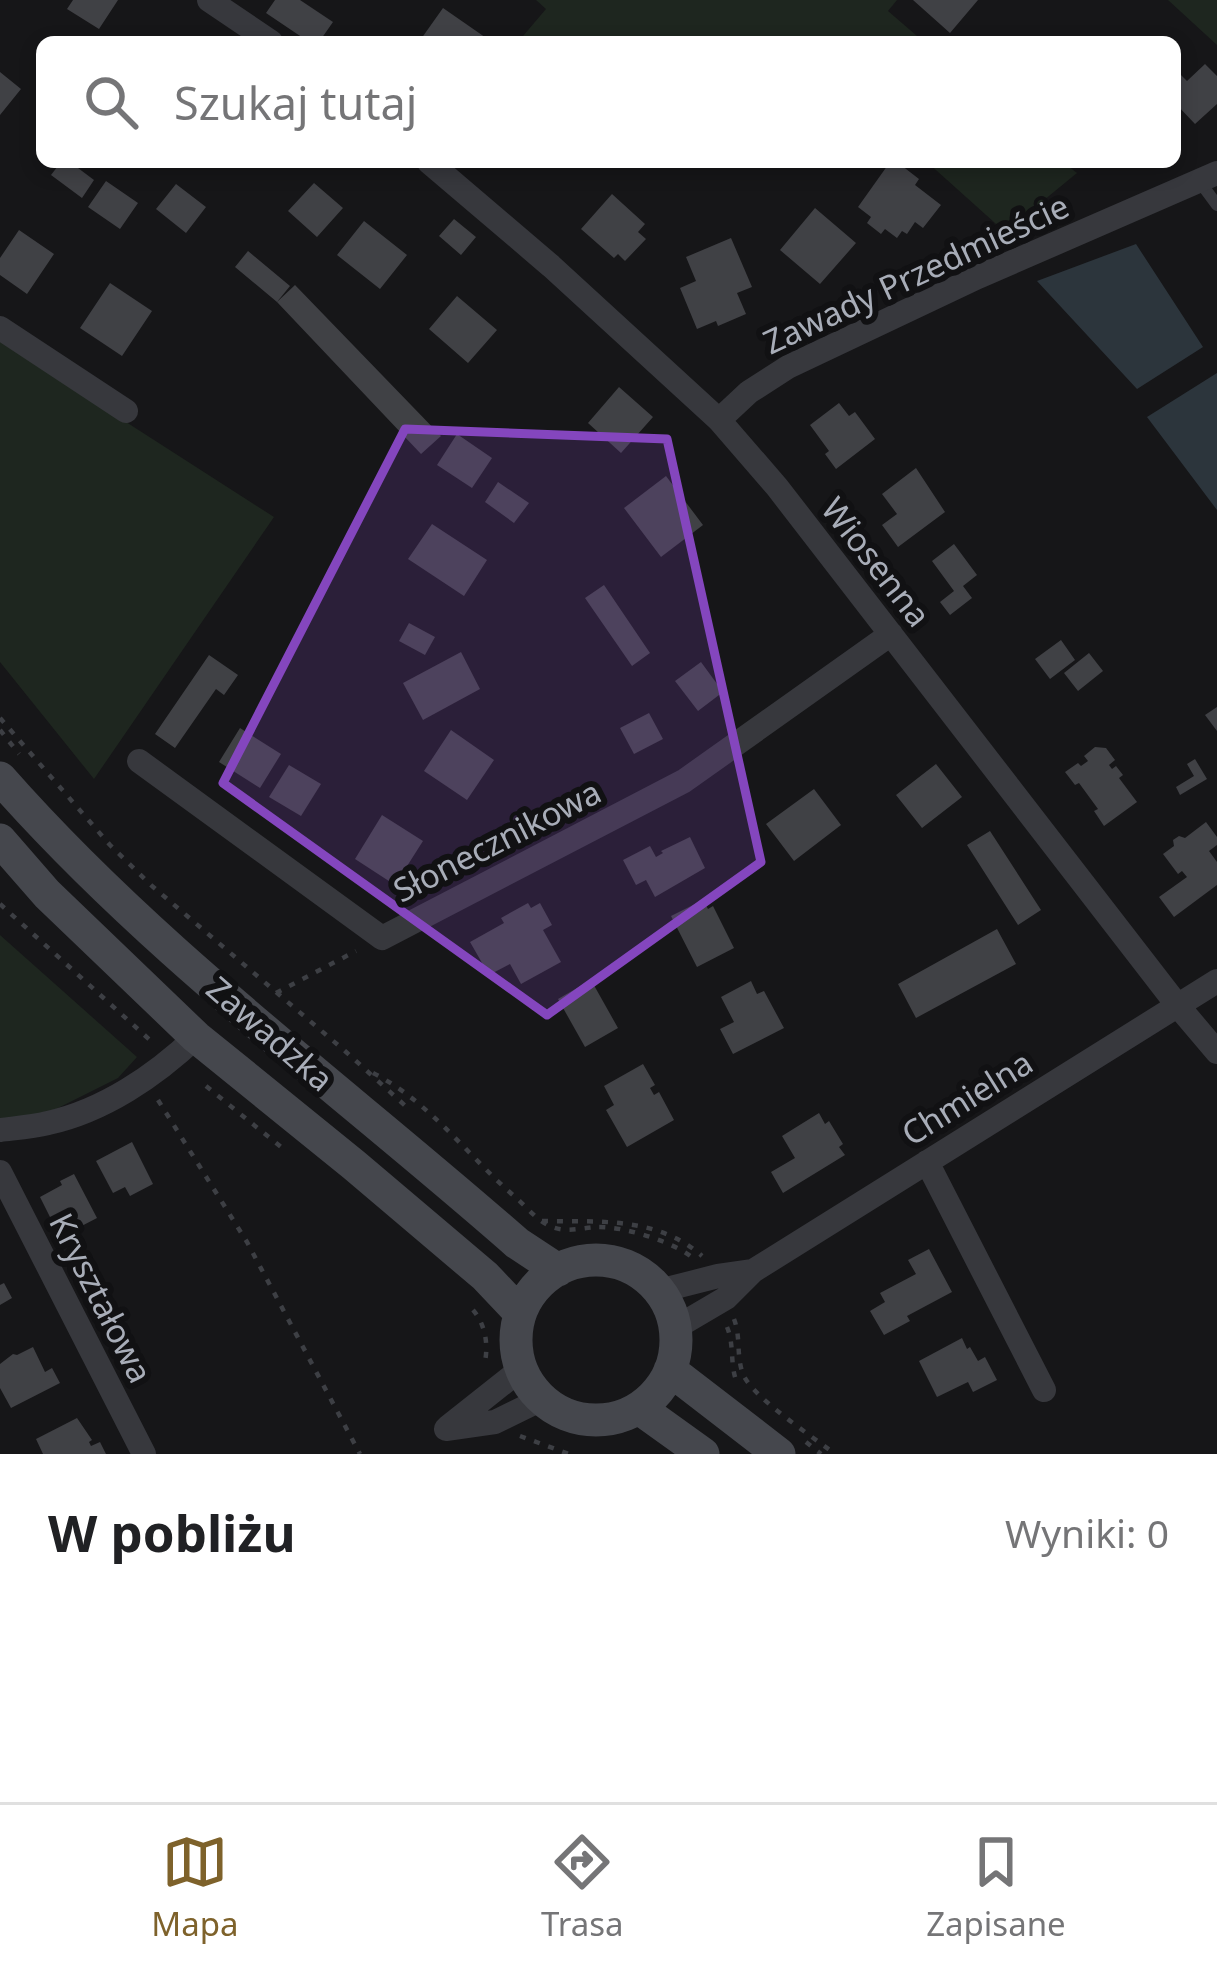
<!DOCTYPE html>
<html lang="pl">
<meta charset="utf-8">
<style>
:root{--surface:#fff;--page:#f6f6f6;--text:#202124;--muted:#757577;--line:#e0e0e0;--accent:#7e622b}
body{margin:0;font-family:"Noto Sans",sans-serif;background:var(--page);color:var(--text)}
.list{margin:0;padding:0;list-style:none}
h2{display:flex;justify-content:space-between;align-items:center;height:156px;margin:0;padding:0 48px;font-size:51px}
h2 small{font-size:39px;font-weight:400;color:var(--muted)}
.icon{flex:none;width:66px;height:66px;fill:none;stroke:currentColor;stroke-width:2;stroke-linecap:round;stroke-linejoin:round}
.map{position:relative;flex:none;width:1217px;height:1454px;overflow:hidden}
.search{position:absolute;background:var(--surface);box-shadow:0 6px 18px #0003;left:36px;right:36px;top:36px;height:132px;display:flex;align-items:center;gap:30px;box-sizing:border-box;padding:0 42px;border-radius:18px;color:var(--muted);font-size:45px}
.sheet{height:348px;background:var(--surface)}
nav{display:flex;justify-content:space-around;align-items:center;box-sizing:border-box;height:168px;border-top:3px solid var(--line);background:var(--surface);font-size:33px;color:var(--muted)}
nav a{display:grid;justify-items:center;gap:6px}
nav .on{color:var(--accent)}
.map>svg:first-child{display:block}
.green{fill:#1e261f}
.water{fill:#2c353c}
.building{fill:#404145}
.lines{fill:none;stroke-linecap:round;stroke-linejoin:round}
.path{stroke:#3d3f44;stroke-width:4.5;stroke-dasharray:6 9;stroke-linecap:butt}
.lane{stroke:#37383d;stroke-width:12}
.street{stroke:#37383d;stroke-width:24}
.secondary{stroke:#45474d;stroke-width:33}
.marked{fill:#8446be;fill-opacity:0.2;stroke:#8446be;stroke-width:9;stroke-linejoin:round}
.labels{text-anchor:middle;stroke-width:12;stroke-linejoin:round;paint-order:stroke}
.street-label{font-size:33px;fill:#a8adb8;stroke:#111113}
</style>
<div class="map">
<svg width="1217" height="1454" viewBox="0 0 1217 1454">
<rect width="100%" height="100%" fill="#161618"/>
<!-- green -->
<path class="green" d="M536,0H897L888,11L924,42H531L523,36L546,9Z
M1168,0H1217V45Z
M927,162H1063L1077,173L1005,232Z
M0,341L274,517L94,779L0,662Z
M0,935L137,1057L118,1078L38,1118L0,1119Z"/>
<!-- water -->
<path class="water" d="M1136,244L1203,347L1137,389L1037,281Z
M1217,373V510L1147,417Z"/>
<!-- building -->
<path class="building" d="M73,0H118L99,29L67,9Z
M275,0H300L333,22L319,42H309L266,13Z
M913,0H978L950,33Z
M443,8L492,42H425L421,39Z
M1205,64L1217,76V104L1195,124L1175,103V69L1187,81Z
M0,72L21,89L0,115Z
M61,162H70L94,180L82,198L51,175Z
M890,162H897L919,179L915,185L941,205L923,228L915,222L907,234L902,231L897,238L885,229L881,234L867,223L871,217L858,207Z
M106,181L138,203L120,229L88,207Z
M314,183L343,208L317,237L288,211Z
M176,184L206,207L186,233L156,209Z
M612,194L645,224L638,232L646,239L625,261L618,254L614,258L581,229Z
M815,208L856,243L820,284L780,250Z
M454,219L476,237L461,255L439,236Z
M364,221L407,255L380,289L337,255Z
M19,230L54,254L27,294L0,275V258Z
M731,238L752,287L737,293L746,314L718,326L716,321L697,329L680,288L696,281L686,257Z
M248,251L290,286L277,302L235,267Z
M110,283L152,311L122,356L80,328Z
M295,285L441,436L421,454L277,302Z
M457,296L497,330L468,363L429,329Z
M619,387L653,417L621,453L588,423Z
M839,403L849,416L855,412L875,439L836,469L825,454L829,451L810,425Z
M457,434L492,458L472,488L437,465Z
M916,468L945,512L898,547L882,525L897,514L882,494Z
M666,476L703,525L661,557L624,508Z
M498,482L529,503L514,523L485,502Z
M432,524L487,560L464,596L408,559Z
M954,544L977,575L963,586L972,598L950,615L940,602L954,591L932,561Z
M604,585L650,653L632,666L585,598Z
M409,623L435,637L425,655L399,641Z
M1061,640L1075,660L1050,679L1035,659Z
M461,652L480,689L423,720L403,683Z
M1089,653L1103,671L1078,691L1064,673Z
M209,655L238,675L224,695L216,689L175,748L155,734Z
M701,662L723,692L698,711L675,681Z
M1217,707V731L1205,715Z
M649,713L663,739L634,754L620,728Z
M240,728L281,754L260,788L219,762Z
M451,730L494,760L467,800L424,771Z
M1095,747L1106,748L1115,760L1109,765L1112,769L1116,766L1123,775L1119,778L1137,802L1104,826L1094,811L1098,809L1079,783L1075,785L1065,772L1078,763L1081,766L1088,761L1084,756Z
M1195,759L1207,779L1180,795L1176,787L1194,776L1187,764Z
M936,764L962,797L922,828L896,795Z
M289,765L321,784L301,816L269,797Z
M814,789L841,825L794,861L766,824Z
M382,815L423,841L395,885L355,859Z
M1206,822L1217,837V845L1209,851L1217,862V885L1174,917L1159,897L1187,877L1182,871L1178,874L1163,854L1174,846L1173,840L1179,836L1185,838Z
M990,831L1041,910L1018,925L967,845Z
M690,837L705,868L655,897L646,880L636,885L623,860L650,846L656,857L663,853L661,851Z
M703,900L708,909L713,906L734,948L697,967L671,916Z
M528,903L531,908L540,903L552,925L543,930L561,962L521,984L510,964L489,975L470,942L504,923L501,918Z
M997,929L1016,964L916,1018L898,984Z
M591,980L618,1028L585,1047L558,999Z
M751,981L757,994L764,991L784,1028L733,1054L720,1029L734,1022L721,997Z
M643,1064L655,1085L650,1088L654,1095L659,1092L674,1120L627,1147L606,1110L614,1105L604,1086Z
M819,1113L825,1124L829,1121L843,1144L839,1147L845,1155L783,1193L771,1172L795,1158L782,1136Z
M132,1142L153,1184L130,1196L125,1187L113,1193L96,1161Z
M74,1174L97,1218L72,1231L68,1223L56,1229L40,1197L62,1185L60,1181Z
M929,1249L952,1292L907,1316L910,1321L884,1335L870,1311L885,1302L880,1293L916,1274L908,1260Z
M4,1283L12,1298L0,1305V1285Z
M962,1338L967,1349L970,1347L978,1361L985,1357L997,1380L973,1392L968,1382L937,1397L919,1361Z
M33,1347L45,1372L52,1368L60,1383L11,1408L0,1388V1364L13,1354L17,1355Z
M77,1418L92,1440L89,1442L91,1446L100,1442L106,1454H43L36,1439Z"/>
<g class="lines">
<!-- path -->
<path class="path" d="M0,718L110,845L152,886L345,1051L411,1111
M0,730L19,754
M0,904L151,1041
M276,993L356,951
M373,1073C430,1102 467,1155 514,1196C525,1205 536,1220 550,1226C564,1233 581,1228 596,1227C623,1226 672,1241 693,1258
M206,1086L281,1147
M158,1100L247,1242L360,1454
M542,1221C598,1222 657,1216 702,1256
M473,1310C486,1325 489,1347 484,1366
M734,1319C741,1337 736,1356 743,1374C752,1397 813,1437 835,1454
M727,1327C735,1346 729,1366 738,1385
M520,1436L569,1454
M806,1442L821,1454"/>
<!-- lane -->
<path class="lane" d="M1200,182L1217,205"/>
<!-- street -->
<path class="street" d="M209,0L271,42
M429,162L551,266L719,420L777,487L1178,1006L1217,1052
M0,328L126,411
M719,420L749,392L788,367L978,277L1217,173
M139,761L382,938L684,781L891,634
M0,1130C16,1128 32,1127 48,1123C103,1111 155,1076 196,1037
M927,1162L1044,1390
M0,1172L144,1454
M659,1291L718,1276L753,1271
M675,1328L726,1298L753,1271L1217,981
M448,1427L521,1369
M446,1429L495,1422L542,1399"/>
<!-- secondary -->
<path class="secondary" d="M0,778C154,953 343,1090 517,1243L558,1270
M0,840L47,894L196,1037L354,1165L485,1276L520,1313
M516 1340a80 80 0 1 1 160 0a80 80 0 1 1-160 0Z
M670,1370L779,1454
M639,1408L703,1454"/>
</g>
<!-- marked area -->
<path class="marked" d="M405,429L667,439L761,862L547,1015L223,783Z"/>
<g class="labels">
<!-- street labels -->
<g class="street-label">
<text transform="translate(916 274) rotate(-25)" y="12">Zawady Przedmieście</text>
<text transform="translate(876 562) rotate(52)" y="12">Wiosenna</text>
<text transform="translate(497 841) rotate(-27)" y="12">Słonecznikowa</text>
<text transform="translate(270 1034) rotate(41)" y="12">Zawadzka</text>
<text transform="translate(967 1098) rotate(-32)" y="12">Chmielna</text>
<text transform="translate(101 1298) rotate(63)" y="12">Kryształowa</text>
</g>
</g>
</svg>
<div class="search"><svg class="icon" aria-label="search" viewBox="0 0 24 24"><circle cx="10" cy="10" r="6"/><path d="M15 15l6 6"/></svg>Szukaj tutaj</div>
</div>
<section class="sheet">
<h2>W pobliżu<small>Wyniki: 0</small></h2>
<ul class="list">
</ul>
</section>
<nav>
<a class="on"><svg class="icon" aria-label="map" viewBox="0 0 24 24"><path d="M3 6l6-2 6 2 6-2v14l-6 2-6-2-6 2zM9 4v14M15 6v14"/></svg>Mapa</a>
<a><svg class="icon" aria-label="directions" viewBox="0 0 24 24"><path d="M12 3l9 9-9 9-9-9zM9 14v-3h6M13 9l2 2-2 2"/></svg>Trasa</a>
<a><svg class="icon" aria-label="saved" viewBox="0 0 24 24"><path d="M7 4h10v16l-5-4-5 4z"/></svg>Zapisane</a>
</nav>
